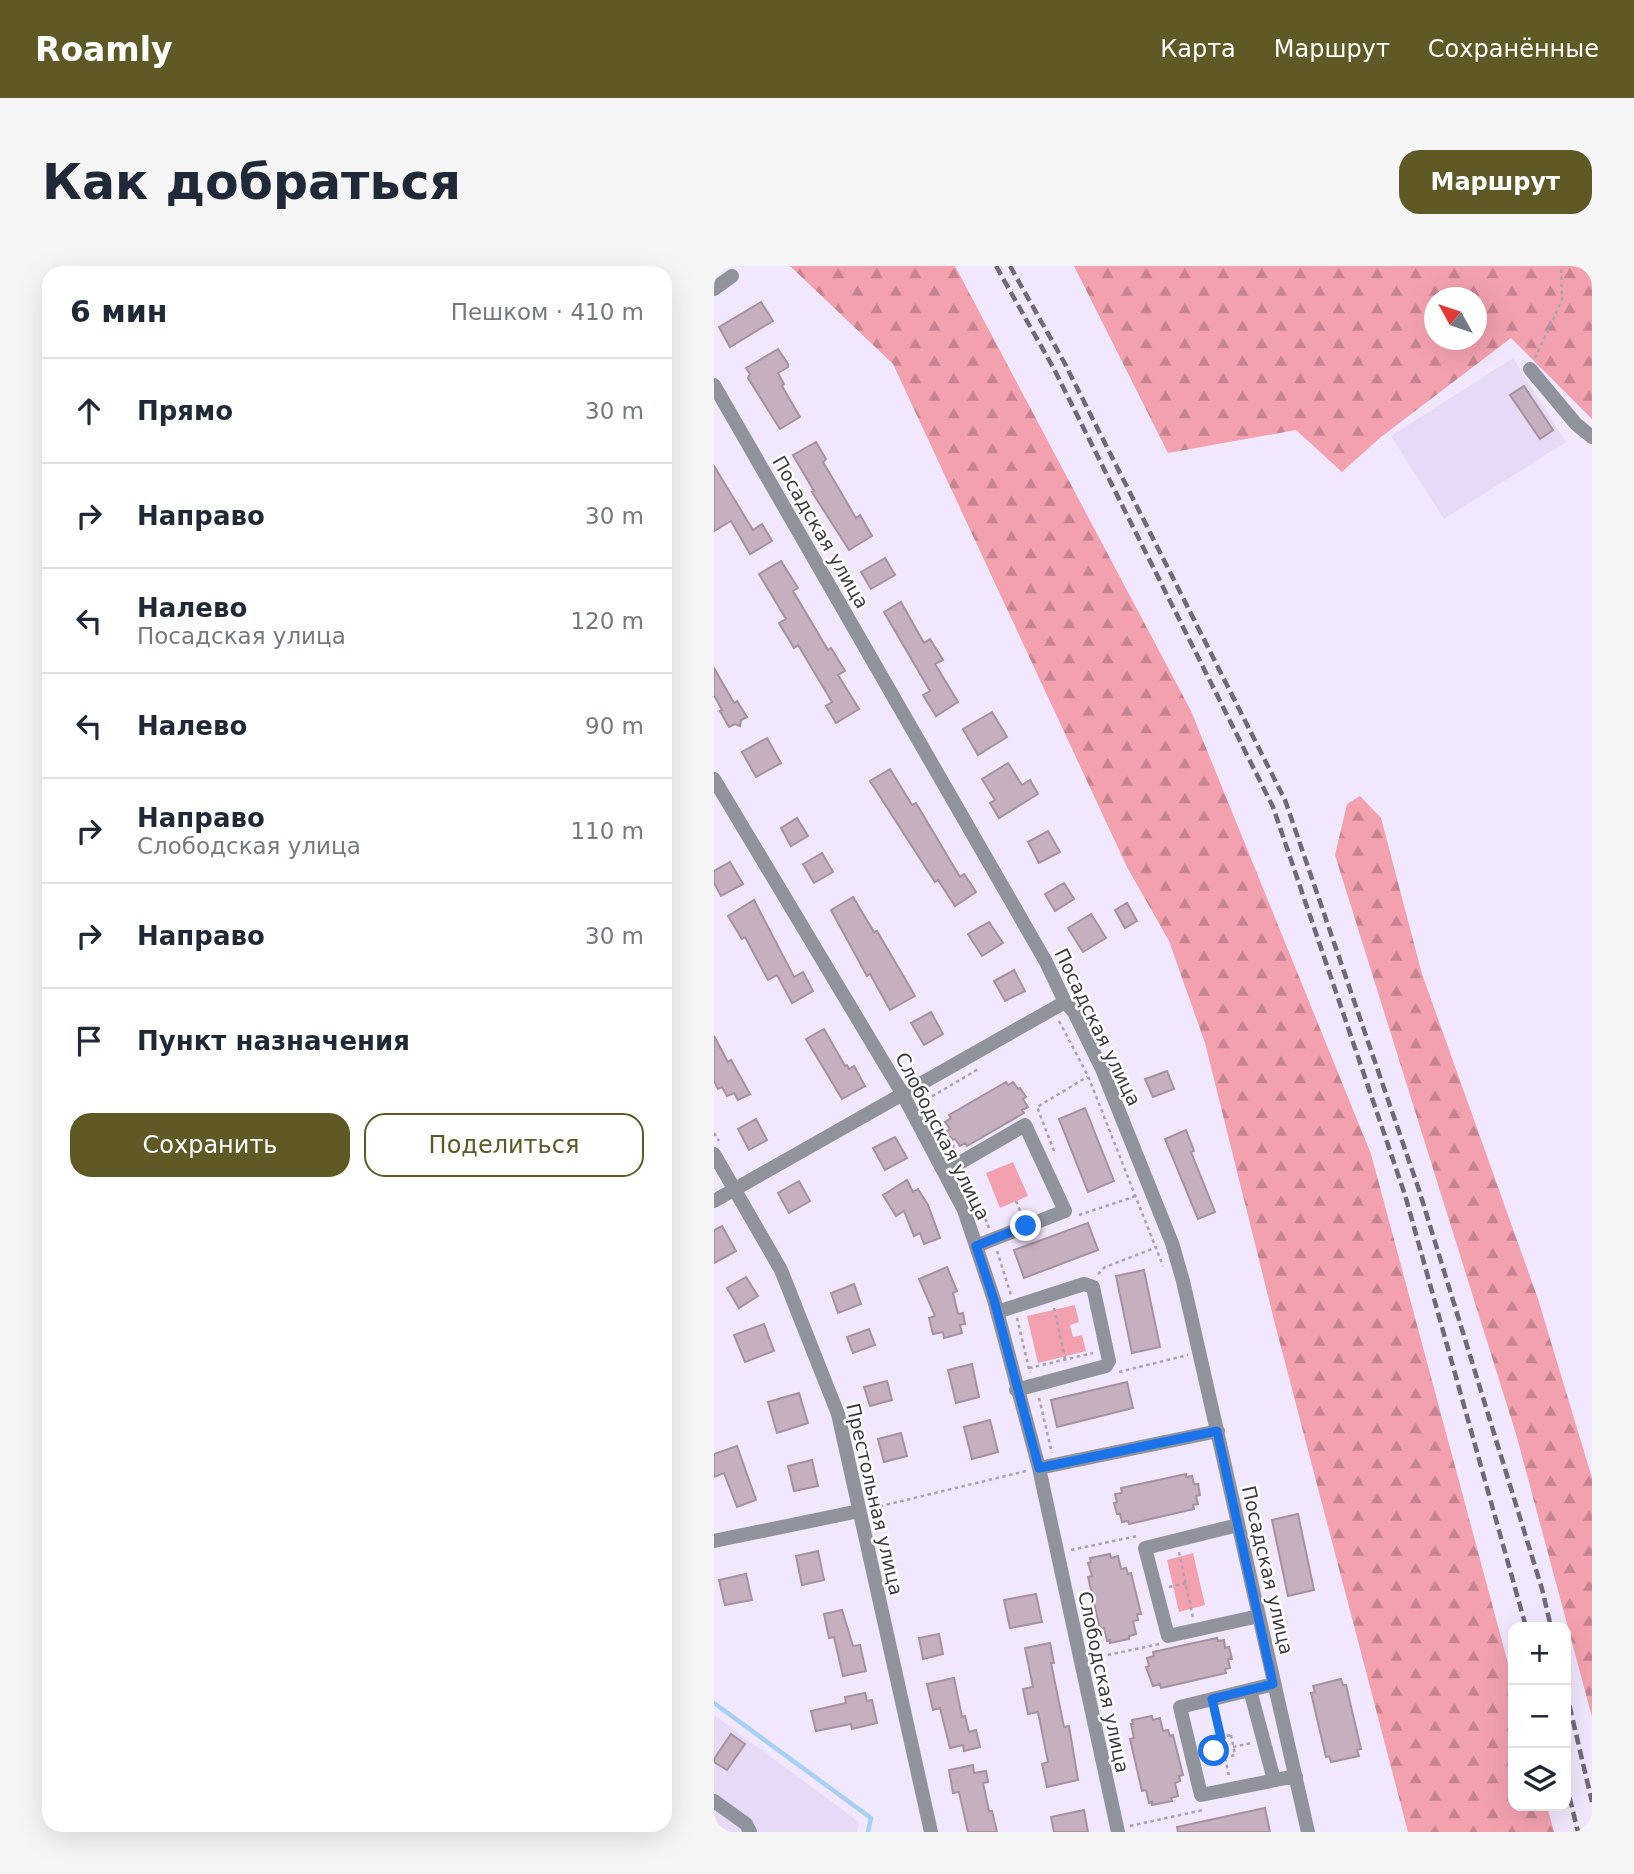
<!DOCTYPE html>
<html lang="ru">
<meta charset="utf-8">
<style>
:root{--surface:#fff;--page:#f6f6f7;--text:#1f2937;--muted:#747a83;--line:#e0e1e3;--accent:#5f5925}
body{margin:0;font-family:"DejaVu Sans",sans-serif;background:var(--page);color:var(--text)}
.controls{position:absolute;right:21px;bottom:21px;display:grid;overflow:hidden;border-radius:14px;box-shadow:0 7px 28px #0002}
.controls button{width:63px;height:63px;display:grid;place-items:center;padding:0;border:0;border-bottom:2px solid var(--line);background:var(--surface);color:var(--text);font:35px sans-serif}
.compass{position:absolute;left:710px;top:21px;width:63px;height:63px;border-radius:50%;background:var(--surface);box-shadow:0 7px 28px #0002;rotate:310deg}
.stop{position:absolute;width:21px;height:21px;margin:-16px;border:5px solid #1a73e8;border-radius:50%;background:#fff}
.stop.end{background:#1a73e8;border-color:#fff;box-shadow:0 2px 7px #0008}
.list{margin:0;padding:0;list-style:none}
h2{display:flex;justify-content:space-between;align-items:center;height:91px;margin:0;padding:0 28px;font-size:30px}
h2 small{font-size:23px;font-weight:400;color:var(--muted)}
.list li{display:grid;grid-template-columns:46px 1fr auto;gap:21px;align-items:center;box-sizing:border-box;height:105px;padding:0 28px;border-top:2px solid var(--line)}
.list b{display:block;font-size:26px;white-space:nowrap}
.list p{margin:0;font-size:23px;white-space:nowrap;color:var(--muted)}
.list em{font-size:23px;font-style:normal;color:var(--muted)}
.actions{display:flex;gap:14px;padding:21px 28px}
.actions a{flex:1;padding:16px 0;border:2px solid var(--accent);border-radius:21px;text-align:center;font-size:24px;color:var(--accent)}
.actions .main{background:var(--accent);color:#fff}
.icon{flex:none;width:38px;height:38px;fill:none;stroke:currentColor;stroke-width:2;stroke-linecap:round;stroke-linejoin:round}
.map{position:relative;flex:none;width:878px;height:1566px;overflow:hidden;border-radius:21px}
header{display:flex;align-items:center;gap:42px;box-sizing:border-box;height:98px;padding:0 35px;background:var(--accent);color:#fff}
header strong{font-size:33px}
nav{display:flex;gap:38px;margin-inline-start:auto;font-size:24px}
.intro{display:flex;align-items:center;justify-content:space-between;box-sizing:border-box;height:168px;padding:0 42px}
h1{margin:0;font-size:49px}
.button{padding:18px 32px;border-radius:21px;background:var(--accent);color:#fff;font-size:24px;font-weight:700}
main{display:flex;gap:42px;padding:0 42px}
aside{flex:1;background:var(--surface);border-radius:21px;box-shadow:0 7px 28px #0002}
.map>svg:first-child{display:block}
.built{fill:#e7daf6}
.forest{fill:url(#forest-firs);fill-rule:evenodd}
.park{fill:#f4a1af}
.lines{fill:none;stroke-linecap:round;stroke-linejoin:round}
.stream{stroke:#a7d1f4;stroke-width:4.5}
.building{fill:#c6b0bf;stroke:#a691a0;stroke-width:2}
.path{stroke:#a9a2b3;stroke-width:2.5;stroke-dasharray:3.5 3.5;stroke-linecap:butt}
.minor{stroke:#90939c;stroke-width:14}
.rail{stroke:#6f6a76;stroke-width:4.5;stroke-dasharray:10 5;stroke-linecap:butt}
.route{stroke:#1a73e8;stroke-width:9}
.labels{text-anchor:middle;stroke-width:5;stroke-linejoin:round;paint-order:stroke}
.street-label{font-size:19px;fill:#3e3a42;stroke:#fff}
</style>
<header>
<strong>Roamly</strong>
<nav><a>Карта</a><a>Маршрут</a><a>Сохранённые</a></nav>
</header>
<div class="intro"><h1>Как добраться</h1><a class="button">Маршрут</a></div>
<main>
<aside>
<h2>6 мин<small>Пешком · 410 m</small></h2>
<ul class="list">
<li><svg class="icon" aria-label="ahead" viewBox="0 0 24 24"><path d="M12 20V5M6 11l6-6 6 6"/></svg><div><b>Прямо</b></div><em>30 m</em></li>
<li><svg class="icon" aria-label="right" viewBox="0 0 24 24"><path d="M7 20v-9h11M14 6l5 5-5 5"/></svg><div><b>Направо</b></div><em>30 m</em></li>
<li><svg class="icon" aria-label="left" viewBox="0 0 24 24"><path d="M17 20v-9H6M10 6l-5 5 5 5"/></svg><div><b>Налево</b><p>Посадская улица</p></div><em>120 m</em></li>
<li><svg class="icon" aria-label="left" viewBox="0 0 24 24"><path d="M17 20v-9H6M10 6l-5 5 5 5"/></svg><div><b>Налево</b></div><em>90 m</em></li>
<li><svg class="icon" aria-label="right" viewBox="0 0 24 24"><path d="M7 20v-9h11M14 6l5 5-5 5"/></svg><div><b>Направо</b><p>Слободская улица</p></div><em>110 m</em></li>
<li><svg class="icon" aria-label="right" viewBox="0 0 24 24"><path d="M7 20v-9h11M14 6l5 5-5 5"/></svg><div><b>Направо</b></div><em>30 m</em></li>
<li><svg class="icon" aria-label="arrive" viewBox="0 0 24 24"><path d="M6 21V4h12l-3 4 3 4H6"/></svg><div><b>Пункт назначения</b></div></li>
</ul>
<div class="actions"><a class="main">Сохранить</a><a>Поделиться</a></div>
</aside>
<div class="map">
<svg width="878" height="1566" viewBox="0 0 878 1566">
<defs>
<pattern id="forest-firs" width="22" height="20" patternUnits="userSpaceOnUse" patternTransform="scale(1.75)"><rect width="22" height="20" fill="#f4a1af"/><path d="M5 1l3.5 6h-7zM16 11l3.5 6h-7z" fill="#c78490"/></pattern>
</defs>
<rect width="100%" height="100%" fill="#f1e7fe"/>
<!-- built -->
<path class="built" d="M799,92L852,176L730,253L677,170Z
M0,1449L145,1556L143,1566H0Z"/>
<!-- forest -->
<path class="forest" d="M76,0H241L477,445L657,888L799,1416V1540H833L840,1566H694L562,1062L491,777L455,675L413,601L179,98Z
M360,0H878V153L797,72L667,171L628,206L582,164L454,187ZM720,32H762V74H720Z
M646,530L667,552L708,708L824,1033L878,1212V1451L802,1168L621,589L633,538Z"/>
<!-- park -->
<path class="park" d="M299,896L314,930L286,942L272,907Z
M361,1039L365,1056L356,1059L359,1071L368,1069L372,1085L324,1097L313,1050Z
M479,1287L491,1339L465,1346L453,1294Z"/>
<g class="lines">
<!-- stream -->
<path class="stream" d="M0,1437L157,1552L154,1566"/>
</g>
<!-- building -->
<path class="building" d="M47,36L59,55L16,81L5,61Z
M64,83L74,98V101L64,107L70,118L68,120L86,151L66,163L34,112L36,108L32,102Z
M810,120L839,164L826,173L796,129Z
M102,176L112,193L109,196L142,252L146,249L158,270L135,284L98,226L100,225L79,189Z
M0,200L39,264L48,258L58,275L36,288L17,255L0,265Z
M171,292L181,309L157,323L147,306Z
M67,295L84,322L79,325L114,384L117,382L131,405L124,409L145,443L122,457L112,440L118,436L84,379L80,382L65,357L72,353L45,308Z
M187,336L210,377L216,373L229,394L221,398L244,436L222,450L209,429L216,425L170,346Z
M0,402L20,437L23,435L33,451L27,454L26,460L21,458L15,461L6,445L8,444L0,429Z
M278,446L293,471L264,489L249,463Z
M53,472L67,497L42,511L28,486Z
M294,497L308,519L316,514L324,528L285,552L276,537L281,534L268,513Z
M176,503L198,539L202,537L246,611L250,608L262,626L241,640L224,614L221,616L156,515Z
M83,552L94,570L77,580L67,562Z
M334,565L346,586L325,597L314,576Z
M108,587L119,606L100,617L89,598Z
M16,596L29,618L7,630L0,617V605Z
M350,617L360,633L341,645L331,628Z
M139,631L160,666L163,665L201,730L176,744L156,708L153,710L117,644Z
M40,634L80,711L89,706L99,725L78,737L63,709L54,714L31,671L28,673L14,650Z
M413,637L423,655L411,662L401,644Z
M377,648L392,672L369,686L354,662Z
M275,656L289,677L268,690L254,668Z
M300,704L311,725L291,735L280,715Z
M217,746L229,768L210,779L197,757Z
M110,763L131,800L133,799L135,803L140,800L151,820L128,833L92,773Z
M0,770L14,796L17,794L36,828L24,834L20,827L13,830L8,821L4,823L0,815Z
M453,805L460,823L439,831L431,813Z
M292,816L294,819L299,816L304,823L306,822L312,831L309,833L314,841L308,844L310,847L253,880L251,877L246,880L241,873L238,874L233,865L236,863L231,856L237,852L235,849Z
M371,842L400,915L374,926L345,853Z
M42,853L53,874L35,884L24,863Z
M472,864L480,885L477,886L501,946L484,953L451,873Z
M181,871L193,892L171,904L159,882Z
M193,914L199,926L204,923L214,939L226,972L210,978L206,967L200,970L190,945L182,950L169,929Z
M85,915L96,935L75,947L64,927Z
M374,957L384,984L310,1012L300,984Z
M8,960L22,985L0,997V964Z
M233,1001L243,1025L239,1027L244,1048L249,1047L251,1058L246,1059L248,1067L230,1072L229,1066L219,1068L215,1052L221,1050L205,1013Z
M430,1004L446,1081L418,1087L402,1010Z
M32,1011L44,1030L25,1042L13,1022Z
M140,1018L147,1038L124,1047L117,1027Z
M50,1058L60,1085L31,1096L20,1069Z
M155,1063L161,1079L139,1087L133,1071Z
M258,1098L265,1131L242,1137L234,1104Z
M173,1115L178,1134L156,1140L150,1121Z
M413,1116L419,1142L343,1161L337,1134Z
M85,1127L94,1157L63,1167L54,1136Z
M276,1154L284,1186L258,1193L250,1161Z
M187,1167L193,1190L170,1196L164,1173Z
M23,1180L42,1234L23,1241L10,1207L0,1211V1188Z
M98,1194L104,1220L80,1225L74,1200Z
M472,1208V1211L478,1210L480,1218H484L486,1229L482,1230L484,1238L479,1239L480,1243L415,1258L414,1255L408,1256L406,1248H403L400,1237L403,1236L401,1228L408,1227L407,1222Z
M584,1248L600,1324L574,1330L558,1254Z
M104,1285L110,1314L88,1319L82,1290Z
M396,1288L397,1292L404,1290L407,1303L412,1302L414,1308L417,1307L427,1348H423L424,1354L419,1355L422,1368L415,1370V1373L396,1377V1374L393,1375L390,1362L386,1363L374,1311L378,1310L374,1297L377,1296L376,1292Z
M32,1308L38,1334L11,1339L5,1314Z
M322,1328L328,1356L296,1362L290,1334Z
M128,1344L139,1380L146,1379L152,1405L129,1410L120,1371L115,1372L110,1348Z
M225,1368L229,1388L209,1393L205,1372Z
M503,1372L504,1375L510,1374L511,1382L515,1381L518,1393H514L516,1402L511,1403L512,1407L447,1422L446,1418L439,1420L432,1401L435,1400L433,1392L440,1390L439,1386Z
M336,1377L340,1397H337L350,1461L355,1460L364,1514L333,1521L328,1498L334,1496L324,1446L314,1448L309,1423L319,1421L311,1382Z
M240,1412L248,1451L251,1450L255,1466L262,1464L266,1481L250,1485L249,1479L236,1482L226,1442L219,1444L213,1418Z
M627,1413L629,1419H632L647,1483L643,1484L645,1490L617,1496L615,1490L612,1491L597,1427L601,1426L599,1420Z
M151,1427L153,1435L158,1434L163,1457L138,1463L137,1458L102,1465L97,1445L132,1437L131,1431Z
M438,1450L439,1454L446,1452L449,1465L454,1464L456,1470L459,1469L469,1509L465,1510L466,1515L461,1517L464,1530L457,1532L458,1535L438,1539V1536L435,1537L432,1524L428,1525L416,1473L420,1472L417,1458H419L418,1454Z
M17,1468L31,1478L13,1504L0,1496V1493Z
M259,1499L260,1507L272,1505L274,1516L269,1517L275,1545H278L283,1566H254L245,1526L239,1527L235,1504Z
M551,1542L556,1566H464L463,1561Z
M370,1544L374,1566H340L337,1551Z"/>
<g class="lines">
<!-- path -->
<path class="path" d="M821,92L848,34L847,0
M345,755L374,810L449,1000
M211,830L242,885
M212,834L266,802
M0,867L5,875
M340,885L323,841L373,811
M253,907L275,962
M302,935L307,947
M365,949L422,930
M283,985L297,1029
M384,1008L391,1001L441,982
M340,1042L352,1097
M303,1052L316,1107
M315,1102L379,1087
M405,1106L474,1089
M325,1132L338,1187
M159,1242L312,1205
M357,1284L423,1270
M465,1286L479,1352
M455,1321L472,1317
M380,1392L445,1378
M502,1448L507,1472
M517,1469L521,1489L502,1494L497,1474Z
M519,1481L537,1477
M511,1492L515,1510
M416,1560L489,1544"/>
<!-- minor -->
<path class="minor" d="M0,23L18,10
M816,103L862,158L878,171
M0,119L332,696L351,736L360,746L388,803L458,977L469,1015L594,1566
M0,513L188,827L250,944L280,1034L325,1202L404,1566
M0,888L67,1004L124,1148L217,1566
M230,906L311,859L351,945L262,980
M0,935L351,736
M283,1046L370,1018L379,1021L395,1095L392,1100L302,1124
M325,1202L504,1165
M524,1259L431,1282L454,1370L545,1350
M0,1275L145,1245
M560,1418L466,1441L487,1529L582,1510
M536,1424L560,1514
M0,1535L32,1558L36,1566"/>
<!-- rail -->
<path class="rail" d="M282,0L340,103L559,541L691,929L812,1361
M296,0L350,96L571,534L705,924L828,1323L837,1361
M852,1425L878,1536
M852,1517L864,1566"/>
</g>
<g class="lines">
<!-- route -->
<path class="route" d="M312,960L262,980L280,1034L325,1202L503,1165L559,1418L498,1433L507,1472L497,1474L500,1485"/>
</g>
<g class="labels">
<!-- street labels -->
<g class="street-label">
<text transform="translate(107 266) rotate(60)" y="7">Посадская улица</text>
<text transform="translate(384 761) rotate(64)" y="7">Посадская улица</text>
<text transform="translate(229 870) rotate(63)" y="7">Слободская улица</text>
<text transform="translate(161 1233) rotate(77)" y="7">Престольная улица</text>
<text transform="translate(554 1304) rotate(77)" y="7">Посадская улица</text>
<text transform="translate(390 1416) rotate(78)" y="7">Слободская улица</text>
</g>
</g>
</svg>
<div class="controls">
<button>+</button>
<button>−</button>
<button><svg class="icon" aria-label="layers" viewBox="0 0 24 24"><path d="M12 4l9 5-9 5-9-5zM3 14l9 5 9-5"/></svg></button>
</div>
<svg class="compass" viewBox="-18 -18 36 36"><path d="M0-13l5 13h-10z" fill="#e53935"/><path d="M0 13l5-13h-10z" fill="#747a83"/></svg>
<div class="stop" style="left:500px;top:1485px"></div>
<div class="stop end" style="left:312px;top:960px"></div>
</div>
</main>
